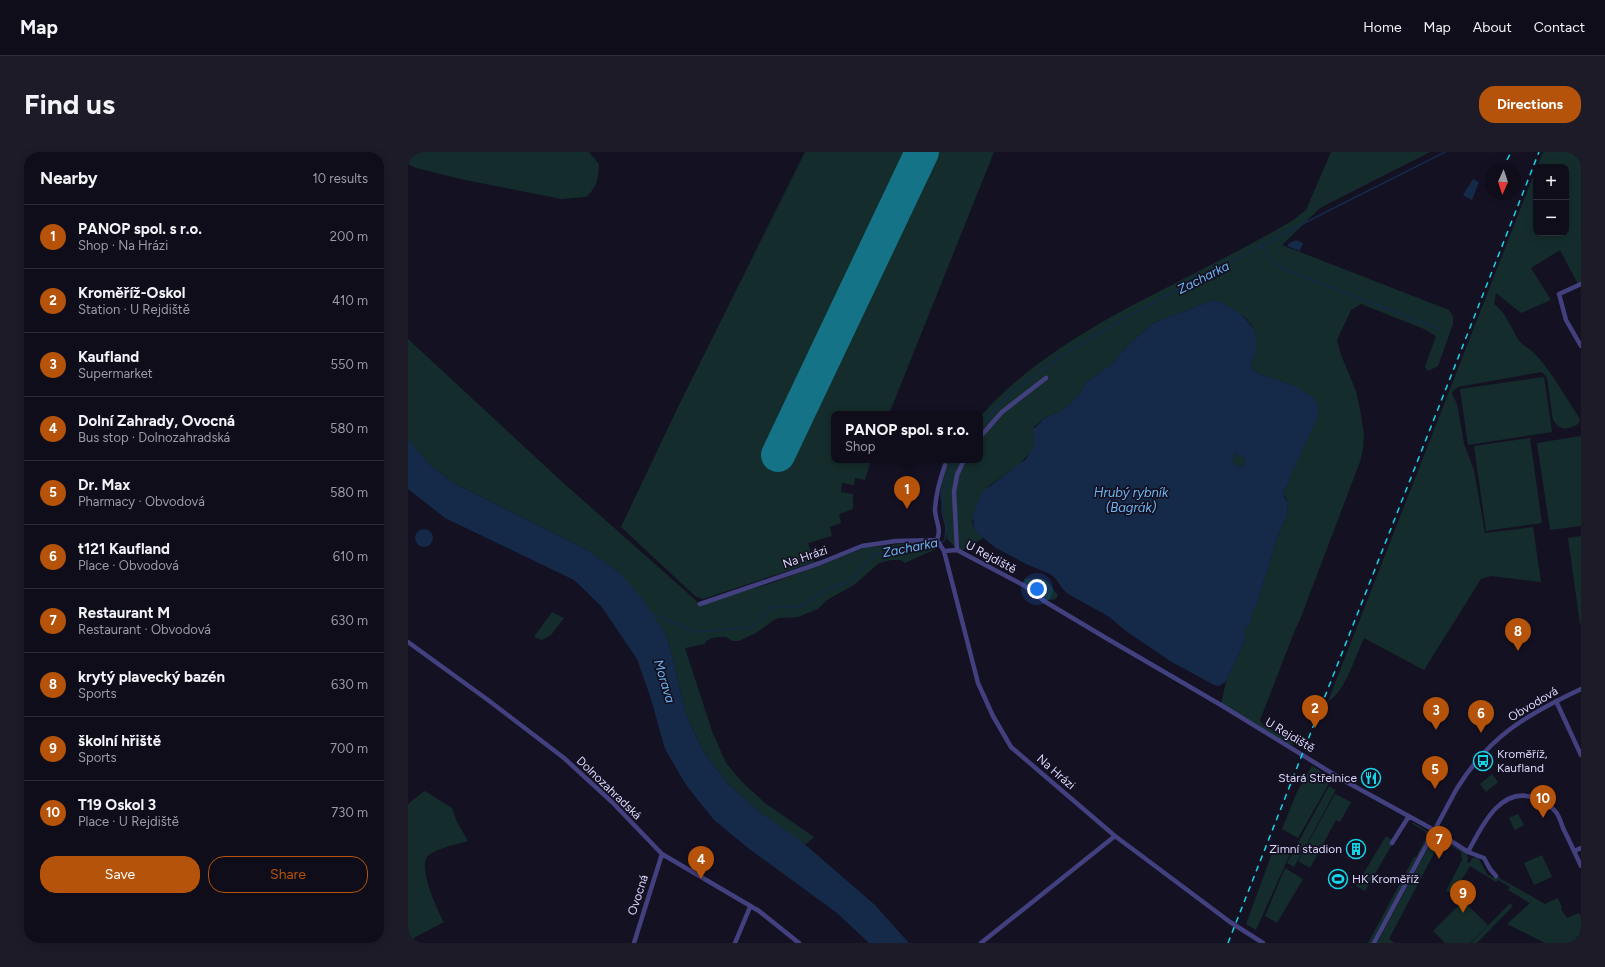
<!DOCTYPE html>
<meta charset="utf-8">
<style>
:root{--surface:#0f0d1a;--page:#1d1b27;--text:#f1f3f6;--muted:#9b9ca2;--line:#2f2d39;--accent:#b45309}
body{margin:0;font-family:Figtree,sans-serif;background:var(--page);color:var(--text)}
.controls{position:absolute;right:12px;top:12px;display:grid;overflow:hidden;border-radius:8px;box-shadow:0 2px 10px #0003}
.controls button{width:36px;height:36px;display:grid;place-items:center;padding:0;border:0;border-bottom:1px solid var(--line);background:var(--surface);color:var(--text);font:20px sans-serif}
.compass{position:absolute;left:1077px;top:12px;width:36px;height:36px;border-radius:50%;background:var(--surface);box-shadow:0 2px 10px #0003;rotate:183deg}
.you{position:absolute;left:629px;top:437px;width:14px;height:14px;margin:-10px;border:3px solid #fff;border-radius:50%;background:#1a73e8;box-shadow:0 0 0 6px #1a73e833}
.badge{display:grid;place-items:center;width:26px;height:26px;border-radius:50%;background:var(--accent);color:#fff;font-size:13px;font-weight:700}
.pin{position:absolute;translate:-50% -33px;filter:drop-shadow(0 1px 2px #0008)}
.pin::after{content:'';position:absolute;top:21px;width:14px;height:12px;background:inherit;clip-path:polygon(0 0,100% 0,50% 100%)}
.popup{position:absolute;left:423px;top:259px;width:152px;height:52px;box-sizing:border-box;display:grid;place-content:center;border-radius:8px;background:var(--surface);filter:drop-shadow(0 1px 3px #0005);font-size:13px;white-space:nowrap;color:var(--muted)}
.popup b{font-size:15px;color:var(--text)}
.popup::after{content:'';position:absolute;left:50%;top:100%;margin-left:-8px;border:8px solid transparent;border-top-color:var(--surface)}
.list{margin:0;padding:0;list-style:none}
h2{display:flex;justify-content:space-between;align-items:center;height:52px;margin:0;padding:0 16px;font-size:17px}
h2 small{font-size:13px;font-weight:400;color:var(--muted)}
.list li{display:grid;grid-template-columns:26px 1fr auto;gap:12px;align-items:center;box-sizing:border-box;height:64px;padding:0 16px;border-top:1px solid var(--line)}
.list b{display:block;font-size:15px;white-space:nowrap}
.list p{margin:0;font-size:13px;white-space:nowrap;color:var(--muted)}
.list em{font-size:13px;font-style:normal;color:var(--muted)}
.actions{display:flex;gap:8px;padding:12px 16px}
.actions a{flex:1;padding:9px 0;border:1px solid var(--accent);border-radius:16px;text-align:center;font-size:14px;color:var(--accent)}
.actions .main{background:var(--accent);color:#fff}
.map{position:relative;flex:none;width:1173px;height:791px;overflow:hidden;border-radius:16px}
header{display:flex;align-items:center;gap:24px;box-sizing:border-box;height:56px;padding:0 20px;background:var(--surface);border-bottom:1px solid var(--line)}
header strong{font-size:19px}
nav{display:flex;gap:22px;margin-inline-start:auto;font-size:14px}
.intro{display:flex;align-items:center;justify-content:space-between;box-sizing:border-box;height:96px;padding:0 24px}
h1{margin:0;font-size:28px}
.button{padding:10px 18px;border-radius:16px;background:var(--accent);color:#fff;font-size:14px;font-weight:700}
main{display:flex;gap:24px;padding:0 24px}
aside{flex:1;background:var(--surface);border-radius:16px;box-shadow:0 2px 10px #0003}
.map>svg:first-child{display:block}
.green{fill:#142d2c}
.water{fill:#152949;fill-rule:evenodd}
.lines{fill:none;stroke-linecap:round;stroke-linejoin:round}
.stream{stroke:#152949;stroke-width:1.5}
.runway{stroke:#147386;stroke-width:34}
.street{stroke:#42407e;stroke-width:4.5}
.rail{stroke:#15d5e9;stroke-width:1.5;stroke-dasharray:6 5;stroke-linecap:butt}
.labels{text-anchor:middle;stroke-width:3.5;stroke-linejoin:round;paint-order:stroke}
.street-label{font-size:12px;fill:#dbd7fb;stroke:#141123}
.poi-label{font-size:12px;fill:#dbd7fb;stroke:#141123;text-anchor:start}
.water-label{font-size:13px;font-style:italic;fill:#6eb6f2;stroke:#141123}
</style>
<header>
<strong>Map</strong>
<nav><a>Home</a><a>Map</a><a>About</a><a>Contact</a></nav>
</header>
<div class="intro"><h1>Find us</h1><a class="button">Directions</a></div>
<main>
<aside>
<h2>Nearby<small>10 results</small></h2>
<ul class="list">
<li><span class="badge">1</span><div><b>PANOP spol. s r.o.</b><p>Shop · Na Hrázi</p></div><em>200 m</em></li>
<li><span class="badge">2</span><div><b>Kroměříž-Oskol</b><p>Station · U Rejdiště</p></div><em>410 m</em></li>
<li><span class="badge">3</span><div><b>Kaufland</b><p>Supermarket</p></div><em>550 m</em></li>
<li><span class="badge">4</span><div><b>Dolní Zahrady, Ovocná</b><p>Bus stop · Dolnozahradská</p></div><em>580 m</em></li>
<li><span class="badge">5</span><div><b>Dr. Max</b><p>Pharmacy · Obvodová</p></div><em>580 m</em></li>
<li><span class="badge">6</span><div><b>t121 Kaufland</b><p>Place · Obvodová</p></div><em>610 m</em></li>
<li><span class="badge">7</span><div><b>Restaurant M</b><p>Restaurant · Obvodová</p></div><em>630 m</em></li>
<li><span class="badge">8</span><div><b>krytý plavecký bazén</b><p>Sports</p></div><em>630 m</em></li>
<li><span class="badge">9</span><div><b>školní hřiště</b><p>Sports</p></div><em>700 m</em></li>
<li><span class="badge">10</span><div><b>T19 Oskol 3</b><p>Place · U Rejdiště</p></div><em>730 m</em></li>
</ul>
<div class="actions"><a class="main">Save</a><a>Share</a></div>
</aside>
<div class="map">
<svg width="1173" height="791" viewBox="0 0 1173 791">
<rect width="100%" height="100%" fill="#141123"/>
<!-- green -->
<path class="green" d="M0,0H181L191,12C190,27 190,34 178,45L153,47L144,45L57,28L8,16L0,12Z
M397,0H500L358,298L380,308L527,0H586L481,262H426V308H463L457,328L447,326L446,333L434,331L433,340L445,342V357L431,362L433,371L422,375L424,384L400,391L406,410L295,447L287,444L213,375L270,255Z
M923,0H1022L912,56L874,93L1041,158L1045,165V172L1030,214L1020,219L1017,215L1028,184L1016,177L953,152L943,158L929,188L933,203L948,239L953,263L956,283L955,296L953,307L893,465L887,478L852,568L855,573L886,591L885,593L876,591L813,553L818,529L836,490V478C842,470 842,469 843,460L848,455L869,386L879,362L880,350L875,341V338L879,335L882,325L887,234L849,221L844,216L843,210L846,204L844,174L838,166L820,154L806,148L745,171L719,194L704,212L678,230L672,241L661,253L653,259L636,266L626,275V293L624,298L612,312L581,334L564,370L566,376L575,386L552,400L539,387L532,342L537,313L539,308H572V265C614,217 668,184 723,154C777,126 832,99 884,69L898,58Z
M1135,0H1173V131L1170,132L1152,98L1123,116L1143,148L1113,161L1088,141L1086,152C1099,162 1102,174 1110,187C1115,195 1123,197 1128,203C1145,222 1158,246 1172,267L1170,272C1161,278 1151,279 1145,268L1139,226L1136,222L1133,220L1050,235L1044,240L1045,244L1049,252L1056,292L1066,318L1077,381L1125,375L1133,430L1083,424L1073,427L1016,518L956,486C949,501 935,544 920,549L1128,17V81H1158V15H1129Z
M0,187L151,327L292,452L364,431L456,396L502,391H525L528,397L497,411L493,408H483L471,411L446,433L419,448L410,457L390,465L371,466L366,468L348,481L331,489H324L318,485H313L304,486L298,489L297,492L277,496L304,579L318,611L335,631L357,651L406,685L397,693L353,661L319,631L295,599L278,563L263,499L258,483L211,420L181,399L44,330L21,312L3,291L0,287Z
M1136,225L1144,280L1060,293L1052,237Z
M1173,284V374L1142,378L1129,291Z
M1122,286L1134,371L1078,379L1066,294Z
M827,301L837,306L838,312L833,315L826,313L825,307Z
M1173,384V472H1172L1160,386Z
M630,426L638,428L650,443L648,447L636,449L616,431L617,427Z
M144,460L156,466L143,483L134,488L126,485Z
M904,614L924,626L890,686L874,677L889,640Z
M1084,622L1090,630L1078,640L1072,632Z
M921,634L928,638L886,715L879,711Z
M17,639L44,656L49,670L60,689C49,692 26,697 19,705C10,716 30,760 36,770L0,789V652L15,640Z
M927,642L943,650L932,670L928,668L902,716L890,709Z
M1110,662L1116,673L1107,678L1101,666Z
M1003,671H1006L1019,679L1020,686L964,791H960L1006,705H1008L1019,684L1018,680Z
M978,684L986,689L957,739L948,734Z
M1028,685L1058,701L1060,706L1059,710L1062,711L1064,706L1070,705L1080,724L1082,723L1084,726L1088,724L1137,752L1150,746L1154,756L1153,757L1159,766L1171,761L1173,765V791H1137L1099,772L1122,751L1100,738L1102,735L1090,728L1088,730L1062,714L1045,742L1038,739L1054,708L1053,700L1033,688L981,787L987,791H969L1023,690Z
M867,693L882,702L848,778L838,772Z
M1134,703L1144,725L1126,733L1116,711Z
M877,716L895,727L869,771L857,764Z
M1055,749L1080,773L1062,791H1037L1025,779Z
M1102,751L1105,754L1069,791H1063Z"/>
<!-- water -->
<path class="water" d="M1065,27L1071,30L1064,48L1055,43Z
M888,88L895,91L892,99L879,94L881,91Z
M806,148C833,156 861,181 843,210L844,216L849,221L887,234L905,245L910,253V264L882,325L879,335L875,338L876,345L880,350L879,362L869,386L848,455L843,460V469L836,478L837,487L832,499L818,529L812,534L806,533L762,509L718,479L700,464L660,442L654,436L648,427L642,422L618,412L588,396L569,381L566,376L565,364L573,341L618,307L626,293L625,278L636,266L653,259L661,253L672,241L678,230L704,212L719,194L745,171ZM827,301L837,306V312L833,315L826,313L825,307Z
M0,287L21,312L44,330L181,399L211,420L233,445L258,483L263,499L278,563L295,599L319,631L353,661L393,689L467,753L501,791H461L429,761L340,696L306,668L278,633L257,597L243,547L229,507L193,454L166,428L37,366L0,337Z
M7 386a9 9 0 1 1 18 0a9 9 0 1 1-18 0Z"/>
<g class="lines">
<!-- stream -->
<path class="stream" d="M854,94L860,105L871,115L1031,177
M572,276L587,257L605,239L658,201L718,165L914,62L1037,0
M242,461L289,480L345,475L361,457L366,454L392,455L421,436L438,431L447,424L468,401H481L531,393L537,388L538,375L534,360L535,345L538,331L547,308"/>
<!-- runway -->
<path class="runway" d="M370,303L514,0"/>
<!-- street -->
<path class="street" d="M1173,132L1151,142L1158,168L1173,194
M572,285L594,260L638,226
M529,388L536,399L570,531L585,564L603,595L707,684L822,770L855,791
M529,388C534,376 527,369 527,357C528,341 532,327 537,313
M549,398L546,340L549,323L556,308
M536,399L549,398L617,434L636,449L698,486L813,553L935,628L1026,678L1060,700C1073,676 1092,633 1127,646C1134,649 1142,653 1147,659C1151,663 1153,670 1155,676C1161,688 1167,701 1173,714
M292,452L412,411L454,394L488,389L529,388
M0,490L80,548L156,606L204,650L254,702L351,759L391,791
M1148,549L1173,603
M984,691L1001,664
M1166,699L1173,696
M1060,700L1076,706L1082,717L1088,724
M226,791L254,702
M327,791L342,755
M573,791L707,684
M966,791L1048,638C1081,584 1118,563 1173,537"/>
<!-- rail -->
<path class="rail" d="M1099,8L1103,0
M820,791L1131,0"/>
</g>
<!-- icons -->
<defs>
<symbol id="bus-ring" viewBox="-11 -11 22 22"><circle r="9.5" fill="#141123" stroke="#15d5e9" stroke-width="1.5"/><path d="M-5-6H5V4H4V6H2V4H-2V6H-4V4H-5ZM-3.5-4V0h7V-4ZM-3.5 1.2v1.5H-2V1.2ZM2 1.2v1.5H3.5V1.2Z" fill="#15d5e9"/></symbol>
<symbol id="restaurant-ring" viewBox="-11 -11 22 22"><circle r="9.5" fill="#141123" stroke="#15d5e9" stroke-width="1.5"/><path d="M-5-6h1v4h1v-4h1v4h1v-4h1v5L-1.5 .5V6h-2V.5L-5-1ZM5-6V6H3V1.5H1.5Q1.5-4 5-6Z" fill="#15d5e9"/></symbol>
<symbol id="building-ring" viewBox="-11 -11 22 22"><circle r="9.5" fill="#141123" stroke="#15d5e9" stroke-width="1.5"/><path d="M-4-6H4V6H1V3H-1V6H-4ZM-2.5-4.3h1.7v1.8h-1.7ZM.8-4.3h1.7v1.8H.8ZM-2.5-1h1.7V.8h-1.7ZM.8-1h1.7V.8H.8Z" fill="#15d5e9"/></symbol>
<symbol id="stadium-ring" viewBox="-11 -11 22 22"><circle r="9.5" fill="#141123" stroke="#15d5e9" stroke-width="1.5"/><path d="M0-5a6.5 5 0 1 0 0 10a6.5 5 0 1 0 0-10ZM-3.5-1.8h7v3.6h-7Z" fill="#15d5e9"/></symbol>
</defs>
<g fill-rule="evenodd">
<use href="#bus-ring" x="1064" y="598" width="22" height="22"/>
<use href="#restaurant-ring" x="952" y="615" width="22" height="22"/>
<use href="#building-ring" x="937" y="686" width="22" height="22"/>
<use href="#stadium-ring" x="919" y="716" width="22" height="22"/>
</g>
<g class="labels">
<!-- street labels -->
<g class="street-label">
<text transform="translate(397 405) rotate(-19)" y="4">Na Hrázi</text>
<text transform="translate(583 405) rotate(28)" y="4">U Rejdiště</text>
<text transform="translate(1125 552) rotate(-31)" y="4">Obvodová</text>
<text transform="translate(882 583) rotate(31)" y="4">U Rejdiště</text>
<text transform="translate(648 620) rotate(41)" y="4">Na Hrázi</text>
<text transform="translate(201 636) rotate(44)" y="4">Dolnozahradská</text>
<text transform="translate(230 743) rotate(-72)" y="4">Ovocná</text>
</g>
<!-- poi labels -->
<g class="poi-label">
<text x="1089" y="606">Kroměříž,<tspan x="1089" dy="14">Kaufland</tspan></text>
<text x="949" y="630" text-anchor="end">Stará Střelnice</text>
<text x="934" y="701" text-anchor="end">Zimní stadion</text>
<text x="944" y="731">HK Kroměříž</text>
</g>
<!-- water labels -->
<g class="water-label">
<text transform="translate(795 125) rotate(-27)" y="5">Zacharka</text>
<text x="723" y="345">Hrubý rybník<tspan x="723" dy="15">(Bagrák)</tspan></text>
<text transform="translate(502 395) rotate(-11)" y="5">Zacharka</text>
<text transform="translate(257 529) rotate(73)" y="5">Morava</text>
</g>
</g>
</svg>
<div class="controls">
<button>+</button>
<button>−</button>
</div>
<svg class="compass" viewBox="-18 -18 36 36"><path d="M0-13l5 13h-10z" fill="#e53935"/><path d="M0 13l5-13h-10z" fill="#9b9ca2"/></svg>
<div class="you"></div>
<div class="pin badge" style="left:499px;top:357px">1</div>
<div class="popup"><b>PANOP spol. s r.o.</b>Shop</div>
<div class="pin badge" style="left:907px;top:576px">2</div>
<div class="pin badge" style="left:1028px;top:578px">3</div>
<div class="pin badge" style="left:293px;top:727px">4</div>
<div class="pin badge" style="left:1027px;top:637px">5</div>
<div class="pin badge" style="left:1073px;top:581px">6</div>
<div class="pin badge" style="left:1031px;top:707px">7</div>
<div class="pin badge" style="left:1110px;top:499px">8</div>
<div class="pin badge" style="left:1055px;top:761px">9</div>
<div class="pin badge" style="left:1135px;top:666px">10</div>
</div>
</main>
